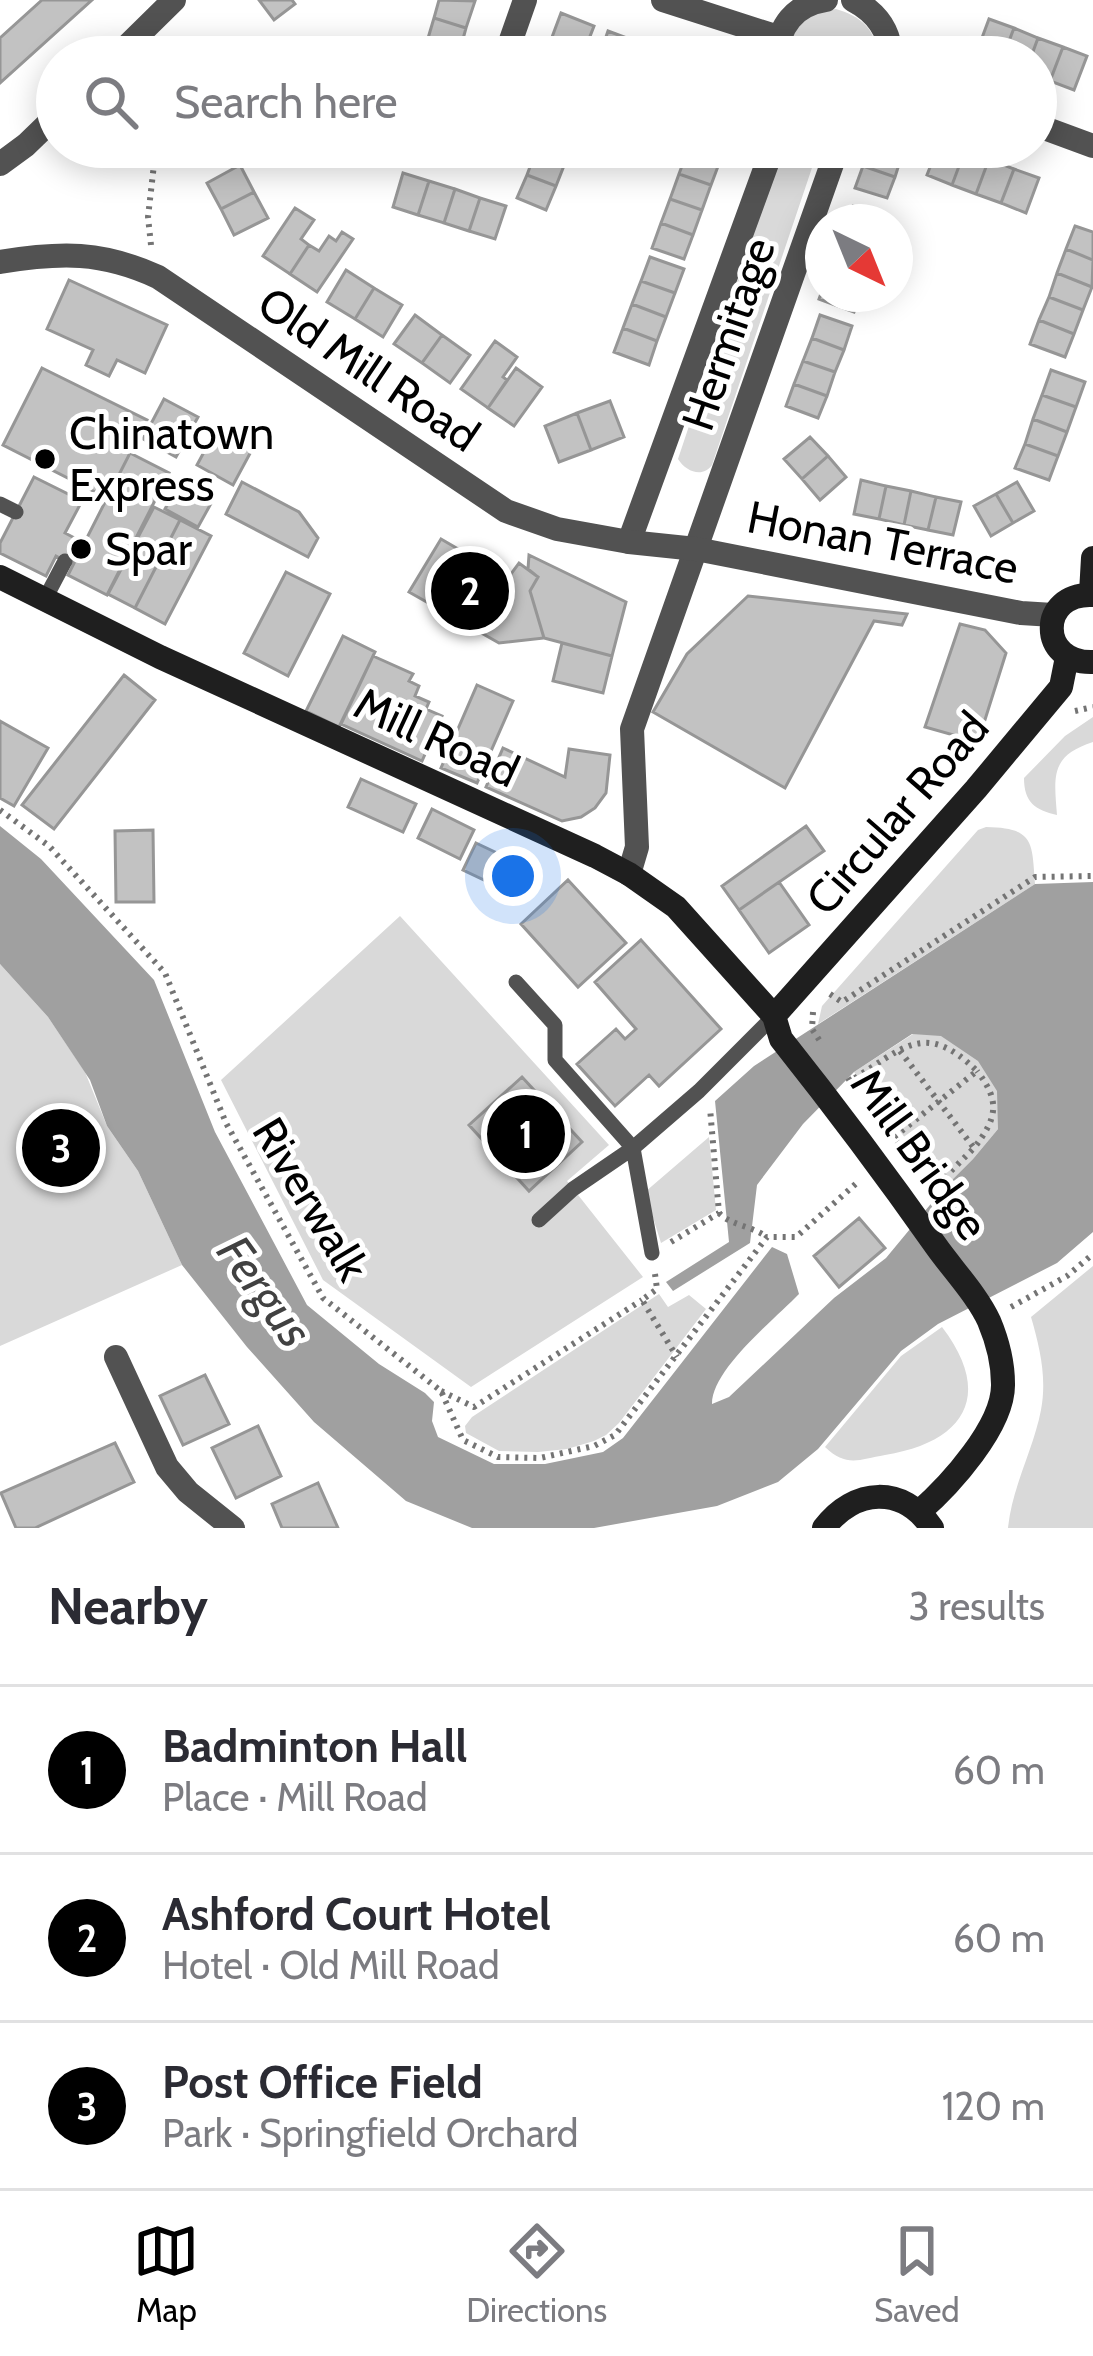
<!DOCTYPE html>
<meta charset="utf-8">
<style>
:root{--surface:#fff;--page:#f7f7f7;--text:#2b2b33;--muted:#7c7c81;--line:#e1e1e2;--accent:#000}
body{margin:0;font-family:Cabin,sans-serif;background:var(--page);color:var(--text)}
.compass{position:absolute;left:805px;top:204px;width:108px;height:108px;border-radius:50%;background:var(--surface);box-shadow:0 6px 30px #0003;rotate:137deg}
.you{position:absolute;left:513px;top:876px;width:42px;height:42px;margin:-30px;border:9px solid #fff;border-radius:50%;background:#1a73e8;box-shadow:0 0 0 18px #1a73e833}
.badge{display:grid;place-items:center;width:78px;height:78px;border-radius:50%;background:var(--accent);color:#fff;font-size:39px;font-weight:700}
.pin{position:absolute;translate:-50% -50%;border:6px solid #fff;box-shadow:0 3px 12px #0006}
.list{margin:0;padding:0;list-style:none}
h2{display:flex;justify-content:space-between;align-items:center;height:156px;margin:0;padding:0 48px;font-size:51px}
h2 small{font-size:39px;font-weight:400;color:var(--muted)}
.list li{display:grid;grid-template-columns:78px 1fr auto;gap:36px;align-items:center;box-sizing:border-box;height:168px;padding:0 48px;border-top:3px solid var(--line)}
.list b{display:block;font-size:45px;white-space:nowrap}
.list p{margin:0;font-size:39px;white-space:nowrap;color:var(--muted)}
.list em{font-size:39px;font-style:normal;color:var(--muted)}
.icon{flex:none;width:66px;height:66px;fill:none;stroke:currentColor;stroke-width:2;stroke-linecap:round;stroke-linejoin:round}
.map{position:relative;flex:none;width:1093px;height:1528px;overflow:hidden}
.search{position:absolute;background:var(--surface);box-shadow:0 6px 30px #0003;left:36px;right:36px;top:36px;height:132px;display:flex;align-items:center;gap:30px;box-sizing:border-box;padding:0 42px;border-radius:66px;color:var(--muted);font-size:45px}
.sheet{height:660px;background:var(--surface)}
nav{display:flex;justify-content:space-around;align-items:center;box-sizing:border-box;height:168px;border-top:3px solid var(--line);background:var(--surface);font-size:33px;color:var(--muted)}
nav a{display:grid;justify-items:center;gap:6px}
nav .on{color:var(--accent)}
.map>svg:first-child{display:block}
.green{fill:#d9d9d9}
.water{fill:#a0a0a0}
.building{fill:#c2c2c2;stroke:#969696;stroke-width:3}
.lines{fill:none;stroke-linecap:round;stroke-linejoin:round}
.path{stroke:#747474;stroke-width:6;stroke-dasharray:3 6;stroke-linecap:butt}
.service{stroke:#525252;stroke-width:15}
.minor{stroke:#525252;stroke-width:24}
.tertiary{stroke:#525252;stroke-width:24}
.secondary{stroke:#1f1f1f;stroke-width:24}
.poi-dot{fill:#000;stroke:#fff;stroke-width:4.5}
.labels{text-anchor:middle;stroke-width:10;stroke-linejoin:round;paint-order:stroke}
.street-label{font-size:45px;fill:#000;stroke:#fff}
.poi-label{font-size:45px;fill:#000;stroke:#fff;text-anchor:start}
.water-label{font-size:48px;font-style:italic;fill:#414141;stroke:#fff}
</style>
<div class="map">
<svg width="1093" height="1528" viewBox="0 0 1093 1528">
<rect width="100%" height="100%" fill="#fff"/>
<!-- green -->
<path class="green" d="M836,9C861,16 877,30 877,57H787C788,27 808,12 836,9Z
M782,147H819L712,465C703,478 686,472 678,459Z
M1093,717V742C1050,756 1054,776 1057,815C1035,810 1024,802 1024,778L1065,736Z
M986,827C1034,828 1032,841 1035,884L818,1024L822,1006L978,830Z
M400,916L609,1145L567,1181L643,1277L471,1387L323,1280L221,1080Z
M0,964L48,1017L85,1072L107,1126L138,1171L182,1265L0,1346Z
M1093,971L998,1129L973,1159L944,1188L854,1072L913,1034Z
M709,1137L716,1210L661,1243L645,1192Z
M1093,1266V1528H1008C1012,1487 1033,1451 1041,1410C1047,1378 1040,1348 1031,1317Z
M659,1294L668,1307L689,1295L706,1309L619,1423L606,1435L594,1441L567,1449L538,1452L499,1451L466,1433L465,1426L472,1417Z
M942,1327C994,1395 965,1442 885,1455C858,1460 846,1467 825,1447L901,1356Z"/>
<!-- water -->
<path class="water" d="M0,826L41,859L154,980L215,1132L307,1305L379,1364L425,1393L434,1402L432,1421L438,1437L494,1464H545L603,1452L623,1438L772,1247L787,1254L799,1294C775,1319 712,1369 712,1404L729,1397L834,1298L886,1258L944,1188L973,1159L998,1129L997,1091L978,1061L941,1036L912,1034L854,1072L803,1124L757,1185L750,1243L673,1291L666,1282L729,1242L715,1101L754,1066L1035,884L1093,882V1232L1057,1263L938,1324L901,1351L818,1449L778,1482L717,1506L594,1528H472L406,1501L314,1422L247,1347L182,1265L138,1171L107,1126L90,1080L48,1017L0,964Z"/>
<!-- building -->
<path class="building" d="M42,0H92L0,83V38Z
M259,0H292L295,4L274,20Z
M439,0L475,1L466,28L434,18Z
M561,13L594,26L582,57H570L548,48Z
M434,18L466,28L459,54L426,45Z
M989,19L1014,28L1003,57L976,54Z
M1014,28L1038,38L1031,57H1003Z
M608,31L632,40L626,57H599Z
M1038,38L1063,47L1050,81L1036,76V57H1031Z
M1063,47L1087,56L1074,90L1050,81Z
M869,147H880L902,155L895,177L863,166Z
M938,147L965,150L952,185L927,175Z
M688,149L720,161L711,185L679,174Z
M965,150L989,159L976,194L952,185Z
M536,151L565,163L556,186L527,175Z
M989,159L1014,169L1001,203L976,194Z
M240,165L254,192L221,209L207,183Z
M863,166L895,177L887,198L855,188Z
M1014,169L1039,178L1026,213L1001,203Z
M403,173L429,181L418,215L393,207Z
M679,174L711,185L702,210L670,199Z
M527,175L556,186L546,210L517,198Z
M429,181L455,189L444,223L418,215Z
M455,189L480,198L469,231L444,223Z
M254,192L268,218L234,235L221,209Z
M480,198L506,206L495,239L469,231Z
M670,199L702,210L693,235L661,223Z
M853,206L888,219L887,222H847Z
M295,208L314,220L301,239L309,245L290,274L263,256Z
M661,223L693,235L684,259L652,248Z
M1075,226L1093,232V260L1066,249Z
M342,232L353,239L317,292L290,274L309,245L319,251L329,236L336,241Z
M1066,249L1093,260L1092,287L1057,273Z
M650,257L684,269L675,293L641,281Z
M346,270L374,288L355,319L327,302Z
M1057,273L1092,287L1083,310L1049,297Z
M69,280L167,325L145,373L117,360L109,376L86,365L93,350L47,329Z
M641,281L675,293L666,317L632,304Z
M374,288L402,305L383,337L355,319Z
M823,288V294H861L854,312L819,299Z
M1049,297L1083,310L1074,334L1039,320Z
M632,304L666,317L657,341L623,328Z
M415,315L442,335L422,363L394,344Z
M820,315L852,326L844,350L812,338Z
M1039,320L1074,334L1065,357L1030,344Z
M623,328L657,341L649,365L614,352Z
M442,335L470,355L450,383L422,363Z
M812,338L844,350L835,372L803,361Z
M495,341L517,357L503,377L507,380L488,408L461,389Z
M803,361L835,372L827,396L794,384Z
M42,368L147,420L107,498L3,445Z
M516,368L542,387L514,426L488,408Z
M1051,370L1085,382L1076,407L1042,395Z
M794,384L827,396L818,418L786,406Z
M1042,395L1076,407L1067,432L1033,419Z
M164,399L198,417L176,457L143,439Z
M610,401L624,437L591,450L577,413Z
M577,413L591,450L559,462L545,426Z
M1033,419L1067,432L1058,456L1025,444Z
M218,426L254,446L233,485L197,465Z
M810,437L828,456L802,479L784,459Z
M1025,444L1058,456L1049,480L1015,468Z
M130,453L169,473L107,595L68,575Z
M828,456L846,477L820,500L802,479Z
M34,477L82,501L65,533L82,542L71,564L56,556L46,576L0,553V543Z
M181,480L214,498L198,527L165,509Z
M861,480L886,486L879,519L854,514Z
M242,482L299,512L318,538L308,557L226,514Z
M1017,482L1034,511L1013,523L996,494Z
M886,486L911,491L904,525L879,519Z
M911,491L936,497L928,530L904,525Z
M996,494L1013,523L991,536L974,506Z
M936,497L961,502L953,535L928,530Z
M154,507L180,520L135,608L108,594Z
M180,520L211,536L165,624L135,608Z
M441,539L508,578L519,563L538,577L530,591L544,638L499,643L409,592Z
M529,555L626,602L612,656L544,638L530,591L538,577L528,569Z
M286,572L330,594L288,676L244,653Z
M748,596L907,614L902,625L874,621L785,788L653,712L687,654Z
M960,624L985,630L1006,653L978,742L925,727Z
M343,636L375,652L339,727L306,711Z
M562,643L612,656L603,693L553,681Z
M373,656L413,674L409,681L419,686L415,696L429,702L426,709L442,716L422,761L341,724Z
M124,675L155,700L54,829L22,805Z
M477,685L513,701L477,783L441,768Z
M0,721L48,748L14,806L0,798Z
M503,748L565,777L569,749L610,755L606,793L595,808L581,817L562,821L486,787Z
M361,779L416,804L403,832L348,807Z
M432,809L474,830L460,859L418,838Z
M806,826L824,851L739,910L722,886Z
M153,830L154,902H116L115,831Z
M476,843L518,863L505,890L463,870Z
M568,880L626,943L578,987L521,924Z
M779,882L809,925L769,953L739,910Z
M641,940L721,1029L659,1086L649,1075L615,1106L577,1064L616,1029L625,1039L636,1029L595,982Z
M522,1077L582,1142L529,1191L469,1125Z
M859,1218L885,1248L839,1287L814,1256Z
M205,1375L229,1424L183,1445L160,1396Z
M258,1426L281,1476L236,1498L212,1448Z
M115,1443L134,1482L35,1528H16L1,1493Z
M318,1483L338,1528H282L272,1504Z"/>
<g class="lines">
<!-- path -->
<path class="path" d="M169,57L178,35
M151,245L148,217L156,147
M1075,711L1093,707
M0,810L49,846L165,973L226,1123L323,1298L441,1391L463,1440L498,1457L540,1458L594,1446L615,1435L767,1237H796L859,1181
M830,994L842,1002L1035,877L1093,876
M813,1012L812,1029L822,1044
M900,1051L974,1148C997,1118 1001,1102 977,1071
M848,1078L850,1081C903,1049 924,1019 977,1071L894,1137L901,1147
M932,1190L974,1148
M719,1213C730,1225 752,1226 767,1237
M671,1242L719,1213L710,1108
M655,1274L657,1289L642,1300L677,1357
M1011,1307L1067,1276L1093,1254
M441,1391L474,1407L642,1300"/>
<!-- service -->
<path class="service" d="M0,504L16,512
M45,599L65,561
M516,982L555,1025V1060L633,1148L699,1091L774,1016
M539,1220L573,1189L633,1148L652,1253"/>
<!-- minor -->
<path class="minor" d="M663,0L778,37
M853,0C876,12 890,30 891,57
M116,57L174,0
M505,57L525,0
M776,57C779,26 794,5 826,0
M1036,125L1093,146
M474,149V147
M0,164L26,145L57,115
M629,542L773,147
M629,874L637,847L632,729L838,147
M116,1357L167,1467L188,1492L233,1528"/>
<!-- tertiary -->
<path class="tertiary" d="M0,262C60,252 102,251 158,277L506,511L557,529L629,542L696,549L1021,613L1053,615"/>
<!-- secondary -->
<path class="secondary" d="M0,577L160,657L595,856L629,874L676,907L774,1016L781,1039C835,1107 886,1175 936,1246C953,1270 977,1295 989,1321C997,1340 1003,1364 1003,1384C1004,1426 949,1486 919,1512
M1091,593L1093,558
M1093,595C1038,592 1038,664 1093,662
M774,1016L976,789L1061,687L1067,657
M824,1528C854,1488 903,1485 932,1528"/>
</g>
<!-- markers -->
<g class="poi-dot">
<circle cx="45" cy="459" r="12"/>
<circle cx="81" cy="549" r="12"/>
</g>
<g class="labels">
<!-- street labels -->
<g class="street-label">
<text transform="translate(728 334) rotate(-71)" y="16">Hermitage</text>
<text transform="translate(369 369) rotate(34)" y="16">Old Mill Road</text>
<text transform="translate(883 542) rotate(11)" y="16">Honan Terrace</text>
<text transform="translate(437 737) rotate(25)" y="16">Mill Road</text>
<text transform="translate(897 813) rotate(-49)" y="16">Circular Road</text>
<text transform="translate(920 1154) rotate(54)" y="16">Mill Bridge</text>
<text transform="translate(311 1199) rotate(59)" y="16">Riverwalk</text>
</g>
<!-- poi labels -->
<g class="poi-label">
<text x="69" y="449">Chinatown<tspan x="69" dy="52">Express</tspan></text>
<text x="105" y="565">Spar</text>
</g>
<!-- water labels -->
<g class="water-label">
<text transform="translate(265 1291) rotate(54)" y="17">Fergus</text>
</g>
</g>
</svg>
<svg class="compass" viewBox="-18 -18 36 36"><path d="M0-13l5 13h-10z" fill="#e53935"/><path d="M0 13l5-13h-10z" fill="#7c7c81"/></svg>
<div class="you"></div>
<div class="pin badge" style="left:526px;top:1134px">1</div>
<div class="pin badge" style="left:470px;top:591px">2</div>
<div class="pin badge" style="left:61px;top:1148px">3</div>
<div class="search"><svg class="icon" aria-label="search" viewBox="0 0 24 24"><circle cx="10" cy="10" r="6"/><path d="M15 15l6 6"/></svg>Search here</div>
</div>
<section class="sheet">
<h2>Nearby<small>3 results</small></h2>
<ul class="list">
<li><span class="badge">1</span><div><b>Badminton Hall</b><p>Place · Mill Road</p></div><em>60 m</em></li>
<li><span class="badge">2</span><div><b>Ashford Court Hotel</b><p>Hotel · Old Mill Road</p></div><em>60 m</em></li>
<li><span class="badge">3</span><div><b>Post Office Field</b><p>Park · Springfield Orchard</p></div><em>120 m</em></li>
</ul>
</section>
<nav>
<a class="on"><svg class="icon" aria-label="map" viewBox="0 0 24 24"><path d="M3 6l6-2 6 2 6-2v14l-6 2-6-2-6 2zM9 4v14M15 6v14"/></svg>Map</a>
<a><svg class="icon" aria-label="directions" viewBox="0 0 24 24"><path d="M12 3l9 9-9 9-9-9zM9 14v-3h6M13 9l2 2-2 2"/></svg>Directions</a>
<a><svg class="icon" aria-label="saved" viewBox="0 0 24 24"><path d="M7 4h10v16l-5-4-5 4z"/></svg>Saved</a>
</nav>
